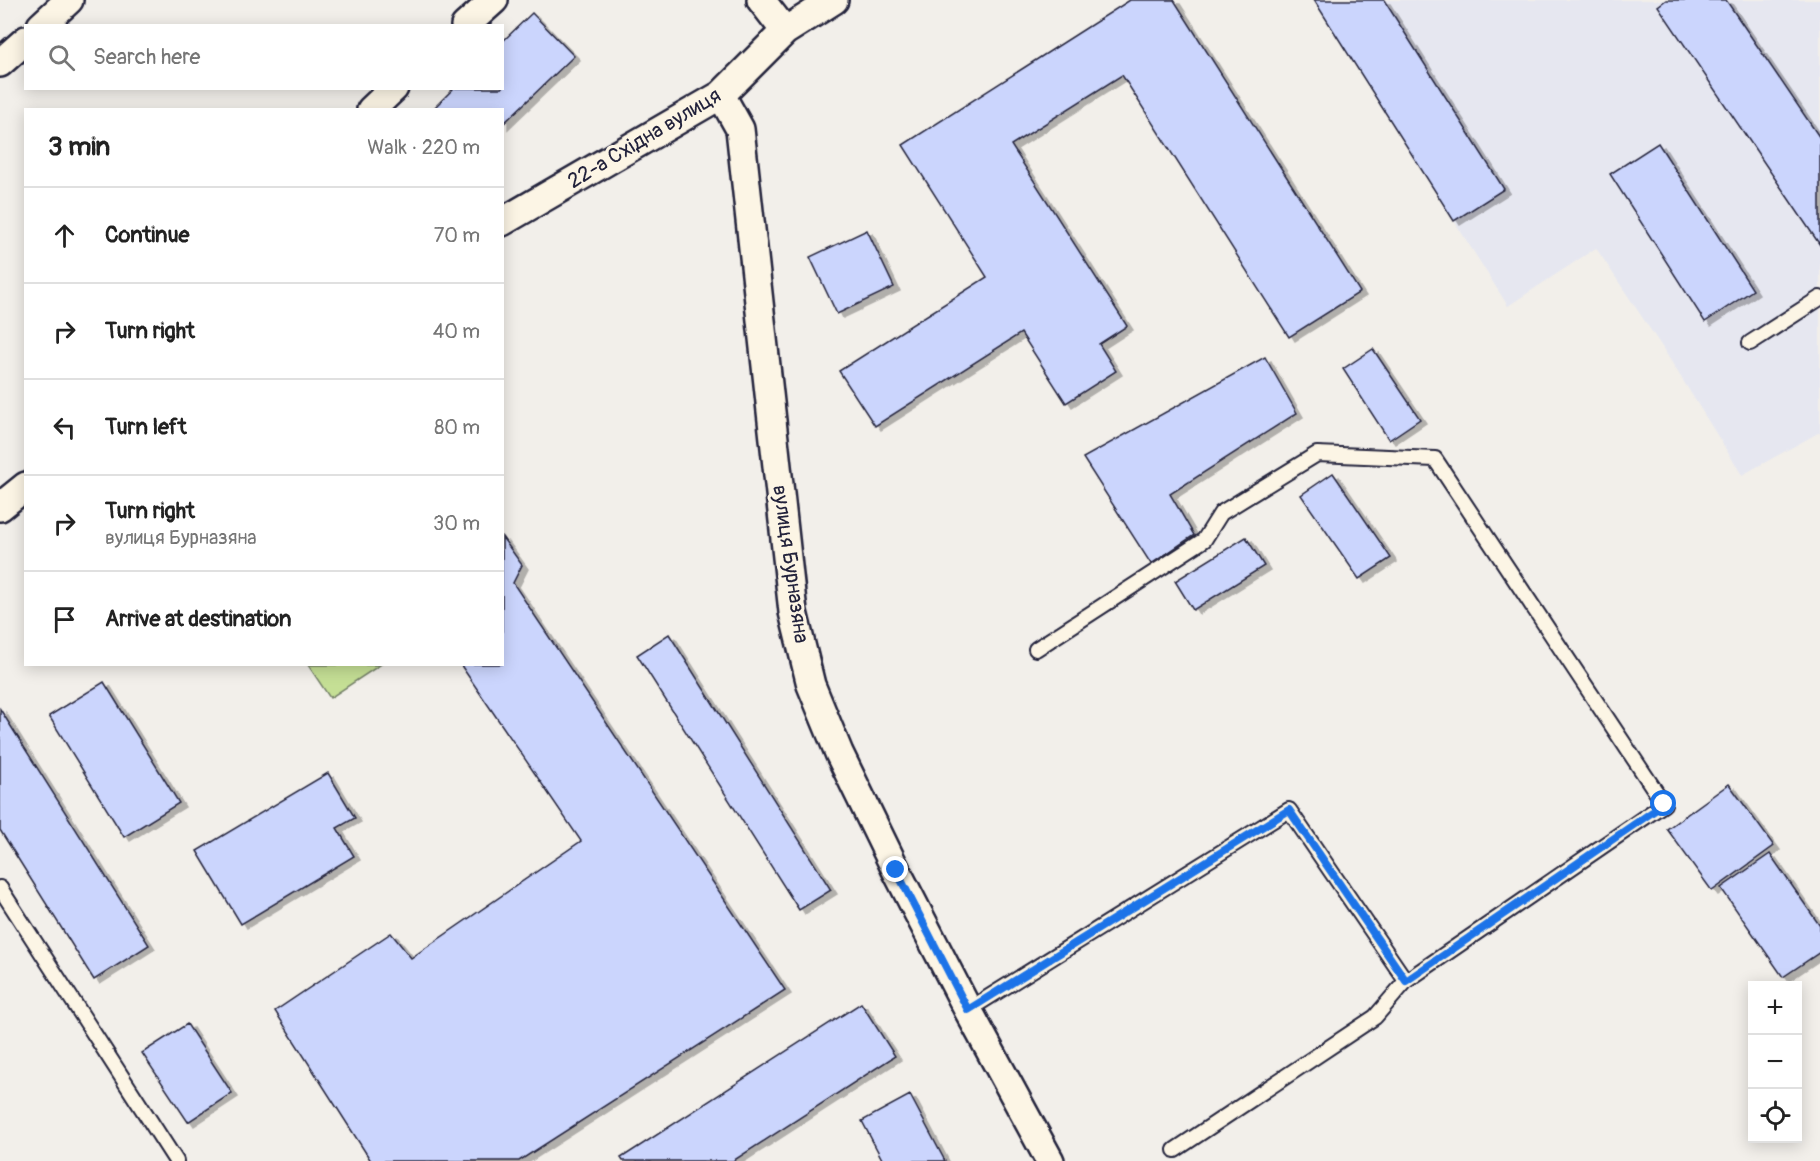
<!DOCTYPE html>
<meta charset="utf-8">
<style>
:root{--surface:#fff;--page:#f6f6f6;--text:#222;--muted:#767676;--line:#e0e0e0}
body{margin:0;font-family:Pangolin,sans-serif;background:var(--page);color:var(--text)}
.controls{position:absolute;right:18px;bottom:18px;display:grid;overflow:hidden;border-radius:0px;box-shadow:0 3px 15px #0003}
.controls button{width:54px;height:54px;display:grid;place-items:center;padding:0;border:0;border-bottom:2px solid var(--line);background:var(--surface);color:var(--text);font:30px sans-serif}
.stop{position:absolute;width:18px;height:18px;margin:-14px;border:4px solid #1a73e8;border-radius:50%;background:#fff}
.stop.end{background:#1a73e8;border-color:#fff;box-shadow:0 2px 6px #0008}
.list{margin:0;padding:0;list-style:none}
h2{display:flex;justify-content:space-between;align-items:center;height:78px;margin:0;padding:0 24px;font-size:26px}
h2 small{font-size:20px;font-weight:400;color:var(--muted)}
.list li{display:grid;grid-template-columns:39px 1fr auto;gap:18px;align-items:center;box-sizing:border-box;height:96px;padding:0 24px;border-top:2px solid var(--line)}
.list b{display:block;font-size:22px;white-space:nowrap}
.list p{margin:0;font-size:20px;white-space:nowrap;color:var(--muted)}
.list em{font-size:20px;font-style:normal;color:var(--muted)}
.icon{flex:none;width:33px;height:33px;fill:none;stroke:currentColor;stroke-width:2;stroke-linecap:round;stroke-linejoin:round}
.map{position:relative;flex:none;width:1820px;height:1161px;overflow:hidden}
.search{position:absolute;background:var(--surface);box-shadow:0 3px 15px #0003;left:24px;top:24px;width:480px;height:66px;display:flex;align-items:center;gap:15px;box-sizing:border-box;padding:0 21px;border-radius:0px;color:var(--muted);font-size:22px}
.panel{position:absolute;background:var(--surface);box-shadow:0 3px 15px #0003;left:24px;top:108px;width:480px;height:558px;border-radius:0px}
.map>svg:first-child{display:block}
.built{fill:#e6e7f0}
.green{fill:#c5df95;stroke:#748068;stroke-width:1.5}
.building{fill:#cbd5fd;stroke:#22223b;stroke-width:1.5;filter:url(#shadow)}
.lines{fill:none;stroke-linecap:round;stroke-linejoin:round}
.service-casing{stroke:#22223b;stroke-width:18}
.minor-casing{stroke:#22223b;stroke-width:32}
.service{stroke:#fcf5e5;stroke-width:14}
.minor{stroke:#fcf5e5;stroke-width:27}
.route{stroke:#1a73e8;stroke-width:8}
.labels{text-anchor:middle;stroke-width:6;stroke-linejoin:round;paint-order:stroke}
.street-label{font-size:21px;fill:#22223b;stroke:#fcf5e5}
</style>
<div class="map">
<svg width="1820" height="1161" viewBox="0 0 1820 1161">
<defs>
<filter id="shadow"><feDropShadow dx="6" dy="4" stdDeviation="0" flood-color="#0004"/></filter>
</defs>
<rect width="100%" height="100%" fill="#f2efea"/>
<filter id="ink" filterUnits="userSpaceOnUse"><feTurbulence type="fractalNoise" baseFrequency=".0167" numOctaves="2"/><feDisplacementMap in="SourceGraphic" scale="12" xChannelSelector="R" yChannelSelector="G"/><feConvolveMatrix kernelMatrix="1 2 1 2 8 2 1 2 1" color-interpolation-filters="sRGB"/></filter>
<g filter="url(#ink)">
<!-- built -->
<path class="built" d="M1314,0H1820V432L1742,475L1664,350L1596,248L1508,306Z"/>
<!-- green -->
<path class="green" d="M308,665H380L330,698Z"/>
<!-- building -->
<path class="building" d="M1130,0H1174L1360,292L1289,337L1122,75L1011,145L1127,326L1099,344L1116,371L1066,403L1021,333L875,426L839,371L987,277L903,145Z
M1314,0H1384L1504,189L1454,221Z
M1666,0H1726L1820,138V245L1658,6Z
M532,13L574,56L502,125V110H432L454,88H502V42Z
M1658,143L1753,290L1705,322L1610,174Z
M867,230L894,287L837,314L810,257Z
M1373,349L1420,419L1389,440L1343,369Z
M1265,357L1297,413L1170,494L1194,535L1151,564L1083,458Z
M1333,473L1391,558L1359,579L1301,495Z
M502,537L522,565L513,583L785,990L519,1161H371L275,1011L391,933L411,958L581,841L460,664H502Z
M1246,537L1264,566L1193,610L1175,581Z
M669,634L831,890L799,910L637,655Z
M104,682L179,803L124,837L49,716Z
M0,709L149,945L94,980L0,830Z
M328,773L355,818L337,828L354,856L241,924L197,851Z
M1729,784L1774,846L1712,891L1667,829Z
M1770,854L1820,926V952L1783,977L1721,888Z
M861,1003L895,1056L733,1161H623L621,1158Z
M187,1024L232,1093L188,1122L142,1053Z
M910,1095L945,1161H883L862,1121Z"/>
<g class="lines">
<defs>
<path id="service" d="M1750,343L1820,298
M0,888L176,1161
M968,1010L1289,810L1406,981L1664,804L1435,459L1317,454L1221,513L1204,540L1036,649
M1175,1150L1375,1017L1406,981"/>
<path id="minor" d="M761,0L785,31
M41,26L69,0
M465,26L494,0
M0,63L26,40
M721,95L740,129L793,612L811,685L839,753L896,870L968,1010L1050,1161
M371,110L394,88
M502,222L721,95L785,31L834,0
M0,507L26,486"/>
</defs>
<!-- service casing -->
<use href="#service" class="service-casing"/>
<!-- minor casing -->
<use href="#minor" class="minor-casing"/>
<!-- service -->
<use href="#service" class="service"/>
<!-- minor -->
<use href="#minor" class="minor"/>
</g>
</g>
<g class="lines" filter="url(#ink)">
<!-- route -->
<path class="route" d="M896,870L968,1010L1289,810L1406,981L1664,804"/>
</g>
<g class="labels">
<!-- street labels -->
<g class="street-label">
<text transform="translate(644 138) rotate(-31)" y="7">22-а Східна вулиця</text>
<text transform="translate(791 564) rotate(82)" y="7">вулиця Бурназяна</text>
</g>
</g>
</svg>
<div class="controls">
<button>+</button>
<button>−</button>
<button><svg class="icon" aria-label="locate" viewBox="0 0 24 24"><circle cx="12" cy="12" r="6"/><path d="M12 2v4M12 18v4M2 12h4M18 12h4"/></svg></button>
</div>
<div class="stop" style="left:1664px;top:804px"></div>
<div class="stop end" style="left:896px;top:870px"></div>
<div class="search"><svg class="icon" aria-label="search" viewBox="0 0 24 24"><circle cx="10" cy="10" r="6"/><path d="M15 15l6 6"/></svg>Search here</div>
<section class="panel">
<h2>3 min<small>Walk · 220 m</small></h2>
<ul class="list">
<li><svg class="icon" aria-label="ahead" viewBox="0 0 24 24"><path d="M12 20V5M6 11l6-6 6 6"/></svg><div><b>Continue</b></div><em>70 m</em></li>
<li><svg class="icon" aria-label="right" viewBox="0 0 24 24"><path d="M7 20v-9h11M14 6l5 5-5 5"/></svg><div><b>Turn right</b></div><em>40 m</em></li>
<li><svg class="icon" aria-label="left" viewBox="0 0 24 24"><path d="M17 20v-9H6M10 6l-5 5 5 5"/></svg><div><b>Turn left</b></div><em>80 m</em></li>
<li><svg class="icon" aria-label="right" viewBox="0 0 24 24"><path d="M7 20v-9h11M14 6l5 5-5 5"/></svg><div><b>Turn right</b><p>вулиця Бурназяна</p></div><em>30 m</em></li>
<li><svg class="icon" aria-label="arrive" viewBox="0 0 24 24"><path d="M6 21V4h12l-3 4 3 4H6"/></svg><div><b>Arrive at destination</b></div></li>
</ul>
</section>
</div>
